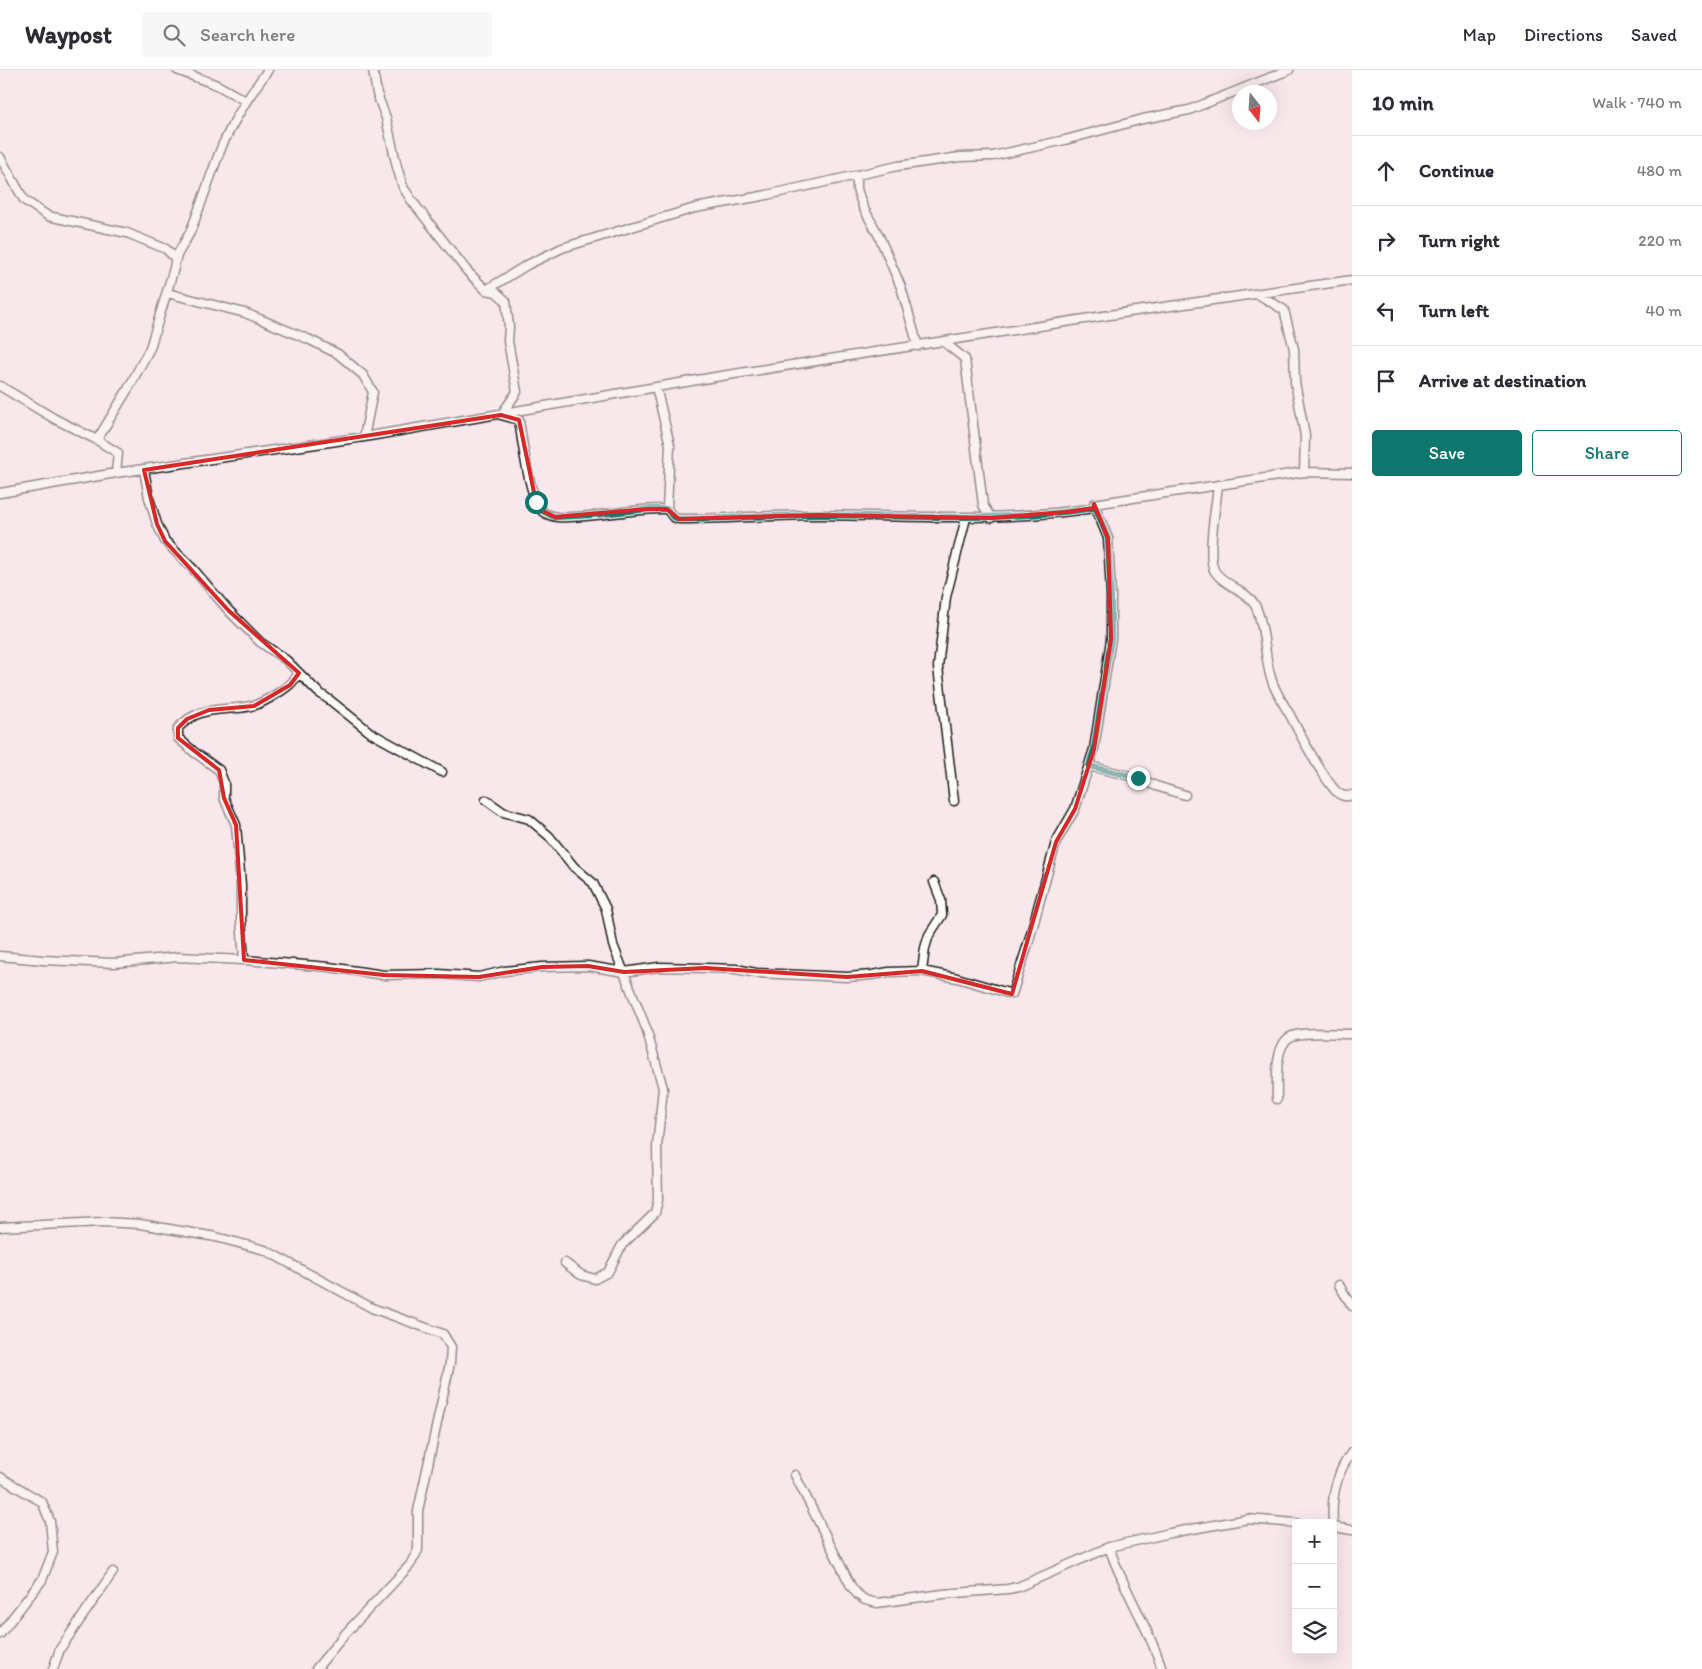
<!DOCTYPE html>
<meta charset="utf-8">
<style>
:root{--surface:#fff;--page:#f7f7f7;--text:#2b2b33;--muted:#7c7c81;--line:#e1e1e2;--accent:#0f766e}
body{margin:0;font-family:Itim,sans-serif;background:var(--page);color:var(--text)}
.controls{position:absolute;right:15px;bottom:15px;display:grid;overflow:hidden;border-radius:5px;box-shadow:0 5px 20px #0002}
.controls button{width:45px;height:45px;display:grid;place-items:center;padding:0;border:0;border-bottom:1px solid var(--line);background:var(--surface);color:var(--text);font:25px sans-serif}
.compass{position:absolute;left:1232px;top:15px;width:45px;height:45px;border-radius:50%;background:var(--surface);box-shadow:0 5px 20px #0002;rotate:163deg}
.stop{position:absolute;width:15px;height:15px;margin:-11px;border:4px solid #0f766e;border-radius:50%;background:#fff}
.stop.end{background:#0f766e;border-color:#fff;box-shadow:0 1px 5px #0008}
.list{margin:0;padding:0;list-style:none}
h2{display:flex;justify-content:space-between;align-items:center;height:65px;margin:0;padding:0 20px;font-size:21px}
h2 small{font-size:16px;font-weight:400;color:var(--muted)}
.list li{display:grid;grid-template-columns:32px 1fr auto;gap:15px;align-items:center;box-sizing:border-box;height:70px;padding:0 20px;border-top:1px solid var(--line)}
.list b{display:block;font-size:19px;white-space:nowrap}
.list em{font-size:16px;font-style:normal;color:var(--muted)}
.actions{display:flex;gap:10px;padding:15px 20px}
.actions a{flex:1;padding:11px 0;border:1px solid var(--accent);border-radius:5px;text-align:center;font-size:18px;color:var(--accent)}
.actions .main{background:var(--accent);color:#fff}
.icon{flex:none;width:28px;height:28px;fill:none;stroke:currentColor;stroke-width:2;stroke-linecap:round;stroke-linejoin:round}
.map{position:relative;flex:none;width:1352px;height:1599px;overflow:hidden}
header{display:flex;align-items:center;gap:30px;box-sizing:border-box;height:70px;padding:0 25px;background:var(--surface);border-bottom:1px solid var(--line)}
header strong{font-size:24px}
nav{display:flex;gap:28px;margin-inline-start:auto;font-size:18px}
.search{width:350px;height:45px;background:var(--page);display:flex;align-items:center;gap:12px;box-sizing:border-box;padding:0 18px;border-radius:5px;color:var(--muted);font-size:19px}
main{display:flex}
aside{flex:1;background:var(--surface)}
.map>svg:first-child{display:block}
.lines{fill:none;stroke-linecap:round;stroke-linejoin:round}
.street-casing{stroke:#1c1c1c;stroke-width:11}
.street{stroke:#fdfcf7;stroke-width:8}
.route{stroke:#0f766e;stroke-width:6}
.marked{fill:none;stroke:#d62828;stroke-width:4;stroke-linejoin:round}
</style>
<header>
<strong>Waypost</strong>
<div class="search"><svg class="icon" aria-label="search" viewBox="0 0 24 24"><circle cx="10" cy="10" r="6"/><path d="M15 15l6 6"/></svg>Search here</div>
<nav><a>Map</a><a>Directions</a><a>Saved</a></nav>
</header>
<main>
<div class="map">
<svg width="1352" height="1599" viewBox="0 0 1352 1599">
<rect width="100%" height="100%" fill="#f8e7eb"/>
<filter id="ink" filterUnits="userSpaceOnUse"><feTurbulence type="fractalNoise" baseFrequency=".02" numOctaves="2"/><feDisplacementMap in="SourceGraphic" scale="10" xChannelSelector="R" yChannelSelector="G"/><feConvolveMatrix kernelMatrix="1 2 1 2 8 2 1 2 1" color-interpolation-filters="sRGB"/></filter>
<g filter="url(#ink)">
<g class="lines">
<defs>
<path id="street" d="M177,0L217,15L246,31
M373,0L377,24L386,48L397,97L403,117L412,131L467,201L486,220L496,222L506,231L509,257L508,271L517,322L501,345L519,350C522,370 529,424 540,439C543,443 551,446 557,447C593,449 630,438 667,439
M0,87L24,130L48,146L127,163L166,179L175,188
M857,105V119L863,137L879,166L901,217L918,276
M486,220L527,195L562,178L695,138L762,126L898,96L960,87L993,86L1065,70L1143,49L1189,40L1289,0
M167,223L245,243L308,269L338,284L363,305L373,322L364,367
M1258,224L1284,240L1294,279L1295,312L1305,366L1304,402
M944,272L965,289L983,435L991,448
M0,316L55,349L97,370L118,383L116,403
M656,317L670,375L667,439L673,447L679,449C726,449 773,445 820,445C911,446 1003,452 1094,438V434L1304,402L1352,403
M97,370L128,319L150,278L174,198C175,183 185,174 191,160C202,132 211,104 222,76C234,49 250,24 268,0
M144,400L149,428L157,454L165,471L194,500L229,541L260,572L286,590L318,622L331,631L371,663L442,702
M1218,416C1216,435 1207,484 1214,500C1222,515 1249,521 1256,537C1266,560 1264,586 1271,608C1275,622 1283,633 1290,645C1301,666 1311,686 1324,705C1328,711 1332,718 1338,723C1342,726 1347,727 1352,725
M0,423L116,403L364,367L715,307L1129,242L1352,210
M1089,696L1138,708L1156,716L1185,725
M486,730L503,742L529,749L549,766L574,797L593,813L606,839L613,875L646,958L663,1018L657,1077L658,1130L655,1143L622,1175L608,1202L595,1209L581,1205L565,1193
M954,731L938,597L946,527L966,448
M934,812L941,830L942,845L929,865L925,878L922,901L957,908L1012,924L1028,874L1056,772L1075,739L1094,679L1111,569V525L1108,468L1094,434
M0,886L43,890L114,893L178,887L244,890L329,897L384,905L439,904L479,907L505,901L542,897L588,896L624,902L659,897L706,898L736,899L756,903L847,907L872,905L889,902L922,901
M244,890L241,849V815L236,755L224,728V713L219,700L194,682L178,668V658C201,634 222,642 251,636C260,635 282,621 289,615C293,612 296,607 299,603
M1277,1029C1277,1013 1274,976 1290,967C1302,961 1338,964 1352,964
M0,1157L103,1152L140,1154L216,1167L265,1180L372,1238L443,1264L451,1277L450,1293L418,1441V1480L410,1495L345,1564L316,1599
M1339,1215L1352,1236
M795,1405L851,1516L857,1524L865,1530L877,1533L943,1524L1008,1519L1018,1517L1109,1477L1170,1463L1248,1449L1296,1453
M0,1407L42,1432L50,1451L53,1482L42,1510L0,1564
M1333,1453C1331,1427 1336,1403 1352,1382
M1333,1457L1352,1460
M1109,1477C1123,1519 1149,1557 1162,1599
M53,1599L60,1579L113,1502"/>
</defs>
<!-- street casing -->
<use href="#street" class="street-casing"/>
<!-- street -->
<use href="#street" class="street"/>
</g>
</g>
<g class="lines" filter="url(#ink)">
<!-- route -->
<path class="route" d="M536,432L541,440L555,447L592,445L648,439H667L673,447L679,449C726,449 773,445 820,445C912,446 1003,452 1094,438V434L1108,468L1111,525V569L1094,679L1089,696L1138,708"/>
</g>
<!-- marked area -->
<path d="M0 0H1352V1599H0ZM501,345L519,350L536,432L541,440L555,447L648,439H667L679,449L817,445L991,448L1066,442L1094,438V434L1108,468L1111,569L1094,679L1075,739L1056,772L1012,924L922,901L847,907L706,898L624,902L588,896L542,897L479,907L384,905L244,890L236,755L224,728L219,700L178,668V658L187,649L209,640L254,636L290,615L299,603L229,541L165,471L157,454L144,400Z" fill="#f8e7eb" fill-opacity=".55" fill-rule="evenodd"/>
<path class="marked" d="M501,345L519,350L536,432L541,440L555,447L648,439H667L679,449L817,445L991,448L1066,442L1094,438V434L1108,468L1111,569L1094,679L1075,739L1056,772L1012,924L922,901L847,907L706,898L624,902L588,896L542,897L479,907L384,905L244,890L236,755L224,728L219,700L178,668V658L187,649L209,640L254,636L290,615L299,603L229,541L165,471L157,454L144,400Z"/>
</svg>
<div class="controls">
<button>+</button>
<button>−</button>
<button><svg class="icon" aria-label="layers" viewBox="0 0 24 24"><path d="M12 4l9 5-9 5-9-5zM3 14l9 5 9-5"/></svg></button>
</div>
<svg class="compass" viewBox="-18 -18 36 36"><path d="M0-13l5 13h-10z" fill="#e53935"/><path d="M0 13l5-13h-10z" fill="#7c7c81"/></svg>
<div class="stop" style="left:536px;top:432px"></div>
<div class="stop end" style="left:1138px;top:708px"></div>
</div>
<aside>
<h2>10 min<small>Walk · 740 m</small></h2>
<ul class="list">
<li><svg class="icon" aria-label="ahead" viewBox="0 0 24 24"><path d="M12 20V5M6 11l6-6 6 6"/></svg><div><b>Continue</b></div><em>480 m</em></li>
<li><svg class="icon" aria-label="right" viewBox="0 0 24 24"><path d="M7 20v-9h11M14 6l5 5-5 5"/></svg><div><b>Turn right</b></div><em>220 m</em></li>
<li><svg class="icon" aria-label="left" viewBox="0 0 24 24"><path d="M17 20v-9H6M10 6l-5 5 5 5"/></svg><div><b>Turn left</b></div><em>40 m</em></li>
<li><svg class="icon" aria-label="arrive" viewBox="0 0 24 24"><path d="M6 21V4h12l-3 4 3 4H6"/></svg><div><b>Arrive at destination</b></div></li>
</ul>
<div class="actions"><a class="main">Save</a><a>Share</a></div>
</aside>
</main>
